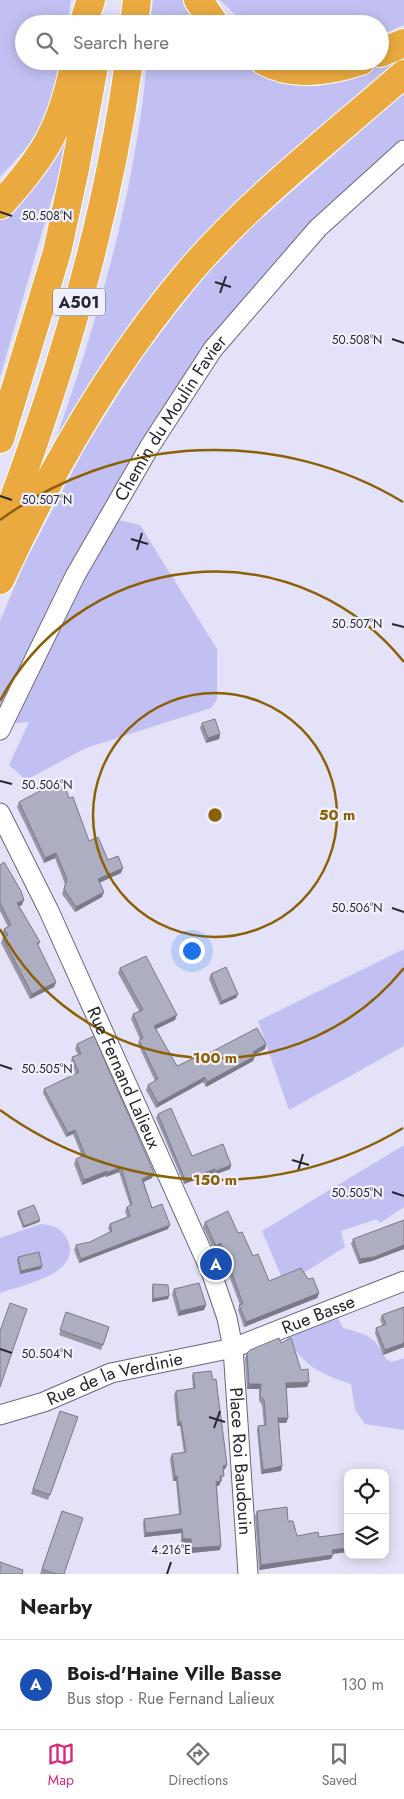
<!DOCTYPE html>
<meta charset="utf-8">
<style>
:root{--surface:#fff;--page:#f6f6f6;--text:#202124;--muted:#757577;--line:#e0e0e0;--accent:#db2777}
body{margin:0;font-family:Jost,sans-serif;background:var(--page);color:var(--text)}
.controls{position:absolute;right:15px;bottom:15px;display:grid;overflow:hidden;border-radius:10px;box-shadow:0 2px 12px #0003}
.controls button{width:45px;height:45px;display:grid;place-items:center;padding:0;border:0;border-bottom:1px solid var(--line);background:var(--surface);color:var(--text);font:25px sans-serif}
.you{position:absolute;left:191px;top:950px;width:18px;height:18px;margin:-12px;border:4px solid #fff;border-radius:50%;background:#1a73e8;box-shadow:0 0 0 8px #1a73e833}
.badge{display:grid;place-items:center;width:32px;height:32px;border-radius:50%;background:var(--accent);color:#fff;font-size:16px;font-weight:700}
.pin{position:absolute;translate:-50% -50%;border:2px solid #fff;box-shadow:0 1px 5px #0006}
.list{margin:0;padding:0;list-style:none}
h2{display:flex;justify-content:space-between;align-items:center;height:65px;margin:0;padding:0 20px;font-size:21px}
h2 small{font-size:16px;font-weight:400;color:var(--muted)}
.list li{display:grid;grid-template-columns:32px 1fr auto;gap:15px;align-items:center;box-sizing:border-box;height:90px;padding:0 20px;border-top:1px solid var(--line)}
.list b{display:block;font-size:19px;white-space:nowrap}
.list p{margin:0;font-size:16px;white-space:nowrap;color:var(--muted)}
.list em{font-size:16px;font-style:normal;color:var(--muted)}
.icon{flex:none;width:28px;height:28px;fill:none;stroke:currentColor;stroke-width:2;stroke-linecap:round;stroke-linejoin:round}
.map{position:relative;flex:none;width:404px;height:1574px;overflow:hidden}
.search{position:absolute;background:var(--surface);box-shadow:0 2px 12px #0003;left:15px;right:15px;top:15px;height:55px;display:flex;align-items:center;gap:12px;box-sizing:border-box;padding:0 18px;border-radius:28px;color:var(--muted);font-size:19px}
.sheet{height:155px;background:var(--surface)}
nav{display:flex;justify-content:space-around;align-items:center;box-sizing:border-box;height:70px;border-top:1px solid var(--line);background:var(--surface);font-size:14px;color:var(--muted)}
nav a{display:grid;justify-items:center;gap:2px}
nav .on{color:var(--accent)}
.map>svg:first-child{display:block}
.green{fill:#c2c0f2}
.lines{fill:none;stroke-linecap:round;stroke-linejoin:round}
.minor-casing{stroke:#68687a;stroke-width:21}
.highway-casing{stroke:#fff;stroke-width:30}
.minor{stroke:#fff;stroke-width:19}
.highway{stroke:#eaaa40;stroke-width:28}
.wall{fill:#9696a7}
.shaded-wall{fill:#7a7a88}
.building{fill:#aeaec2;stroke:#7a7a88}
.ticks{fill:none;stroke:#27272f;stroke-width:2}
.ring{fill:none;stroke:#8c6005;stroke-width:2.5}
.labels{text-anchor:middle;stroke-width:4.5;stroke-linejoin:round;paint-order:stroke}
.shield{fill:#f1f1fe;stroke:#64646d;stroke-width:1}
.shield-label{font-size:16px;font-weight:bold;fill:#27272f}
.street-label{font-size:18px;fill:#27272f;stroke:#f1f1fe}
.ticks-label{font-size:12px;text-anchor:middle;fill:#27272f;stroke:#f1f1fe;stroke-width:4.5;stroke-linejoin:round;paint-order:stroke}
.centre{fill:#8c6005;stroke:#f1f1fe;stroke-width:2.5}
.ring-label{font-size:15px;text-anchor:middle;font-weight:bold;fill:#8c6005;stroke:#f1f1fe;stroke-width:4.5;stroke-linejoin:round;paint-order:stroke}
</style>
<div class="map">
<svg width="404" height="1574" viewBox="0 0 404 1574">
<rect width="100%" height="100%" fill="#e3e2f8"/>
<!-- green -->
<path class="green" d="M0,0H71L67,24H24V61H60C58,74 56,87 53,100C44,130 21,155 0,177Z
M153,0H187L203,24H150Z
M220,0H404V25L380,35V24H245Z
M404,50V61L238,211L51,453C96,326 135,196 147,61H247L261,69Z
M75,91L61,186L52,198L0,377V216Z
M404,93V150L263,290L109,518L140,525L217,649V699L211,708L86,748L26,780L9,765L29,722L3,724L0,730V621L24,564L86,446L142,357L203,278L255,224Z
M404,949V1046L289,1110L258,1021Z
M404,1145V1207L380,1223L377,1219L341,1231L345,1247L302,1274L282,1278L262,1231Z
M41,1224C52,1225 62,1228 67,1239C84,1274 22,1285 0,1293V1238Z
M335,1312L343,1328C368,1335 374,1335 386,1359L392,1362L404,1358V1430L365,1424L355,1410L351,1384C319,1373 305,1367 287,1338L290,1331Z"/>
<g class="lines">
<defs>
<g id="minor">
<path id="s1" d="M0,730L75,576L150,446L213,349L318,228L404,150"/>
<path id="s2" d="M0,813L49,911L212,1274L227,1318L233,1348L248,1574"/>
<path id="s3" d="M0,1415L44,1402L111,1373L233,1348L404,1281"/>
</g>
<path id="highway" d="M198,0L215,24
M83,24L91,0
M134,24L137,0
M380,53L404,43
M264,61C294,78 331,71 361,61
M0,205C45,156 62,127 75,61
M0,439L57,252L75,169L95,61
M0,535C59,381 107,224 129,61
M0,580C50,471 112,363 190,271C252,199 332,137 404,74"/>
</defs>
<!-- minor casing -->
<use href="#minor" class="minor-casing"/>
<!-- highway casing -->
<use href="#highway" class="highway-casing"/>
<!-- minor -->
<use href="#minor" class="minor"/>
<!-- highway -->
<use href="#highway" class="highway"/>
</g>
<!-- wall -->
<path class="wall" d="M202,723L220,734L219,739L206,743L200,728Z
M55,789L69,798L89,841L121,873L100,882L102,897L75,912L62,894L65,884L55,858L44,863L17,807L19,802Z
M0,865L22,905L19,906L40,942L38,946L56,982L54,987L30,999L1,943L3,938L4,937L2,934L4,929L8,927L0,911Z
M120,968L175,1020L156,1029L177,1066L198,1059L266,1044L265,1049L254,1055L255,1056L253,1061L206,1087L203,1082L156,1108L146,1090L148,1085L155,1081L138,1044L140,1039L131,1019L133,1014L139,1011L118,973Z
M211,974L238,994L236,998L220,1005L209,979Z
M77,1044L152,1178L144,1182L152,1208L168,1229L79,1263L74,1250L76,1245L90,1242L110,1232L108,1228L110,1224L127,1217L125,1211L127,1207L130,1205L119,1172L106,1177L105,1176L82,1185L74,1164L76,1159L82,1156L73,1134L66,1137L43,1093L44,1089L76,1074L71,1062L72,1057L78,1055L75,1049Z
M158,1114L192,1156L231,1165L230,1169L214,1175L213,1173L184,1184L156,1118Z
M18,1211L40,1220L39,1222L23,1228L17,1213Z
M404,1220V1249L372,1261L359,1264L351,1244L353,1239Z
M205,1222L238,1233L269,1281L308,1279L319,1293L317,1298L244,1327L238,1310L240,1305L219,1249L214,1251L203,1227Z
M18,1257L42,1266L41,1269L20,1274L17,1260Z
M153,1284L169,1296L168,1299L152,1302V1287Z
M174,1289L206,1305L204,1310L178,1316L172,1294Z
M404,1307V1347L383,1355L375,1333L376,1328L383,1326L380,1320L382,1315Z
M66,1312L109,1327L101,1350L59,1335Z
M281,1343L301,1370L307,1387L286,1388L288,1418L286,1423H279L282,1466L281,1471L261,1474L257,1430L258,1426L264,1425L262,1405L259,1401V1389H247L245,1358L247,1353Z
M193,1373L227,1465L225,1469L223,1470L222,1481H221L219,1486H217L220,1550L191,1553L190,1543L181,1544V1533L144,1537L143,1523L144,1519L179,1515L176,1481H173L170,1459L172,1454L184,1453L180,1426H177L174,1395L176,1391L193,1388L192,1377Z
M60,1411L78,1417L48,1500L31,1494Z
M62,1511L64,1574H40Z
M257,1511L288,1521L297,1536L319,1537L348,1552L333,1554L331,1559L259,1570L255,1516Z"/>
<!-- shaded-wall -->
<path class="shaded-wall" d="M220,734L219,739L206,743L208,738Z
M56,853L55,858L44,863L45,858Z
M123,868L121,873L97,884L98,879Z
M104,892L102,897L75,912L76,907Z
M24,900L22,905L16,908L17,903Z
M56,982L54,987L30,999L32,994Z
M238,994L236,998L220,1005L222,1001Z
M177,1015L175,1020L152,1031L154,1026Z
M266,1044L265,1049L251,1057L253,1052Z
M255,1056L253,1061L206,1087L207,1082Z
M205,1077L203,1082L156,1108L158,1103Z
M75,1130L73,1134L66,1137L68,1133Z
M231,1165L230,1169L214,1175L216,1171Z
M121,1167L119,1172L106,1177L107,1173Z
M215,1169L213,1173L184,1184L185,1180Z
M107,1171L105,1176L82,1185L84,1180Z
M154,1173L152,1178L141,1183L142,1179Z
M40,1220L39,1222L23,1228L24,1226Z
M170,1225L168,1229L79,1263L81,1259Z
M221,1243L219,1249L214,1251L216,1246Z
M404,1245V1249L372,1261L359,1264L360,1259Z
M42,1266L41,1269L20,1274L21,1271Z
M319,1293L317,1298L244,1327L246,1322Z
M169,1296L168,1299L152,1302L153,1299Z
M206,1305L204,1310L178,1316L180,1311Z
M404,1343V1347L383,1355L385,1350Z
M309,1382L307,1387L284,1388L286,1383Z
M249,1384H261L259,1389H247Z
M278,1418H288L286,1423H277Z
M179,1422H181L180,1426H177Z
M227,1465L225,1469L221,1470L223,1466Z
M282,1466L281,1471L261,1474L263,1470Z
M175,1476H177L176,1481H173Z
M221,1481L219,1486H215L216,1482Z
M182,1529L181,1533L144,1537L146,1533Z
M183,1539H191L190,1543L181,1544Z
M221,1546L220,1550L191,1553L192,1548Z
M348,1548V1552L331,1554L332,1550Z
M333,1555L331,1559L259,1570L261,1565Z"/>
<!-- building -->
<path class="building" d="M215,719L220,734L208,738L202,723Z
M53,784L55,789L65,786L69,798L73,797L89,841L98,837L108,860L118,856L123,868L98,879L104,892L76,907L64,889L67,879L56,853L45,858L19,802Z
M4,862L21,891L24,900L17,903L40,942L37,943L56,982L32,994L3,938L8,935L4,929L11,925L0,903V865Z
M146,956L177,1015L154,1026L177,1066L196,1057L198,1059L257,1028L266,1044L253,1052L255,1056L207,1082L205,1077L158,1103L148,1085L158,1079L139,1040L143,1038L133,1014L143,1010L120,968Z
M226,967L238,994L222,1001L211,974Z
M94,1036L154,1173L142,1179L152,1208L162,1204L170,1225L81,1259L76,1245L90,1242L112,1231L110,1224L130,1216L127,1207L132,1204L121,1167L107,1173V1171L84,1180L76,1159L85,1155L75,1130L68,1133L44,1089L79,1072L72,1057L81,1054L77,1044Z
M171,1108L192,1156L223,1144L231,1165L216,1171L215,1169L185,1180L158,1114Z
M34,1205L40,1220L24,1226L18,1211Z
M228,1211L238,1233L242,1232L253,1256L258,1254L269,1281L301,1268L308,1279L313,1278L319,1293L246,1322L239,1305L243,1304L221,1243L216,1246L205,1222Z
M404,1220V1245L374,1257L360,1259L353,1239Z
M39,1252L42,1266L21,1271L18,1257Z
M199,1283L206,1305L180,1311L174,1289Z
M153,1284L168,1285L169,1296L153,1299Z
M10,1303L27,1309L0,1387V1331Z
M404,1307V1343L385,1350L376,1328L386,1324L382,1315Z
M66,1312L109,1327L103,1345L60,1330Z
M279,1338L281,1343L291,1338L301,1370L308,1369L309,1382L286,1383L288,1418H278L282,1466L263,1470L258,1426L266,1425L264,1400L260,1396L261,1384H249L247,1353L250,1350Z
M211,1371L213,1380L216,1379L227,1465L223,1466L224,1476H220L221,1481L216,1482L221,1546L192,1548L191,1539H183L182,1529L146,1533L144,1519L181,1514L177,1476H175L172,1454L186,1452L181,1422H179L176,1391L195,1388L193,1373Z
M60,1411L78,1417L50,1495L33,1489Z
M287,1507L288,1521H293L297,1536L318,1532L319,1537L348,1533V1548L332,1550L333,1555L261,1565L257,1511Z
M62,1511L83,1518L64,1574H56L42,1569Z
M0,1562L23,1570L22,1574H0Z"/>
<!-- ticks -->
<path class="ticks" d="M0,212L12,216M215,282L231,287M220,293L226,276M392,339L404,343M0,496L12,500M131,539L148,544M137,550L142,533M392,624L404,627M0,781L12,784M392,908L404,912M0,1065L12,1069M292,1160L309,1165M298,1171L303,1154M392,1192L404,1196M0,1349L12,1353M209,1417L225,1422M214,1428L220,1411M167,1574L171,1562"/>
<!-- distance rings -->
<g class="ring">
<circle cx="215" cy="815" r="122"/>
<path d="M404 968A243 243 0 0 1 0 929M0 701A243 243 0 0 1 404 662"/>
<path d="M403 1128A365 365 0 0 1 0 1110M0 520A365 365 0 0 1 403 502"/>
</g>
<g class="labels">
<!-- shield labels -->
<rect class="shield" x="53" y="288.5" width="52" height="27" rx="4"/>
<g class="shield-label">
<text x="79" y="308">A501</text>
</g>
<!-- street labels -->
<g class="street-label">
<text dy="6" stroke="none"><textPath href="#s1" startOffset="356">Chemin du Moulin Favier</textPath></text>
<text dy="6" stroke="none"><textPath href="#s2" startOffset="292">Rue Fernand Lalieux</textPath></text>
<text dy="6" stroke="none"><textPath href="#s3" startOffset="335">Rue Basse</textPath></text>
<text dy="6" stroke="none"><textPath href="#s3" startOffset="121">Rue de la Verdinie</textPath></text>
<text dy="6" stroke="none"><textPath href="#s2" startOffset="698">Place Roi Baudouin</textPath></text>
</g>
</g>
<g class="ticks-label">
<text x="47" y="220">50.508°N</text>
<text x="357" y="344">50.508°N</text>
<text x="47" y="504">50.507°N</text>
<text x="357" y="628">50.507°N</text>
<text x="47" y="789">50.506°N</text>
<text x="357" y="912">50.506°N</text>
<text x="47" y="1073">50.505°N</text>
<text x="357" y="1197">50.505°N</text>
<text x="47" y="1358">50.504°N</text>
<text x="171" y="1554">4.216°E</text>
</g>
<circle cx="215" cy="815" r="8" class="centre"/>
<g class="ring-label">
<text x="337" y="820">50 m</text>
<text x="215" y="1063">100 m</text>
<text x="215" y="1185">150 m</text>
</g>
</svg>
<div class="controls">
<button><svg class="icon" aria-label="locate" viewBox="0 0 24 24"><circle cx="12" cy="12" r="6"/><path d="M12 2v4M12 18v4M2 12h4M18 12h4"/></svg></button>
<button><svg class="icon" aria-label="layers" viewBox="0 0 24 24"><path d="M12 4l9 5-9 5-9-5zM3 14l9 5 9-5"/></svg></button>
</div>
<div class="you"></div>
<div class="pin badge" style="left:216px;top:1264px;background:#1a4fb4">A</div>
<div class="search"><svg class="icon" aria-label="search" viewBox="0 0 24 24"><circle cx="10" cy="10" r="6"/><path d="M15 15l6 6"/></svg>Search here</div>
</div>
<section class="sheet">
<h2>Nearby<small></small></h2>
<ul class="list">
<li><span class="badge" style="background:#1a4fb4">A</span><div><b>Bois-d'Haine Ville Basse</b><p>Bus stop · Rue Fernand Lalieux</p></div><em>130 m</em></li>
</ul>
</section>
<nav>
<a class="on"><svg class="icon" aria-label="map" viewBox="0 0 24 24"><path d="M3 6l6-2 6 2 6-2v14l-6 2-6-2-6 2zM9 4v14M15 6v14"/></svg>Map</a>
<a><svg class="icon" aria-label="directions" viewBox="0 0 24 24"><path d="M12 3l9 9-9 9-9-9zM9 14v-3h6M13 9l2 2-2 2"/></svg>Directions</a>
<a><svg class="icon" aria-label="saved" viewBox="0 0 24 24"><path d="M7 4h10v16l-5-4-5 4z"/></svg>Saved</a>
</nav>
